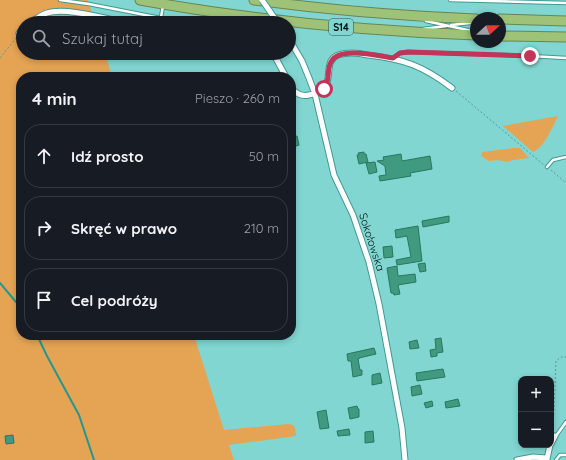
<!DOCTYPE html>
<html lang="pl">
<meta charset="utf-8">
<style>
:root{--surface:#171b24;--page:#242831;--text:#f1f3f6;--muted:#9ea1a6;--line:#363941}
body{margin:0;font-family:Quicksand,sans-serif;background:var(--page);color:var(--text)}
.controls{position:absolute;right:12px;bottom:12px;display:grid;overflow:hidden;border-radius:8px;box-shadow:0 2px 6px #0003}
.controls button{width:36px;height:36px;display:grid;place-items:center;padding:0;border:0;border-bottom:1px solid var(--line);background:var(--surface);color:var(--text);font:20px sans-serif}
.compass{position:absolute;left:470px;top:12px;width:36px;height:36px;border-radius:50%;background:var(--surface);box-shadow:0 2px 6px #0003;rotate:69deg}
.stop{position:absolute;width:12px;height:12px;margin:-9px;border:3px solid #c33459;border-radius:50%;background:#fff}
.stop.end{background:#c33459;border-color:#fff;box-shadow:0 1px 4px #0008}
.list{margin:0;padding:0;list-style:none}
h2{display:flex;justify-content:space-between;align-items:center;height:52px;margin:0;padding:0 16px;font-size:17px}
h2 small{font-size:13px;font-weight:400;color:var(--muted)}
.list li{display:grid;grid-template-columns:26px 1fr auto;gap:12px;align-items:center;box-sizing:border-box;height:64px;margin:0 8px 8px;padding:0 8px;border:1px solid var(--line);border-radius:16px}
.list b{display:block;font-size:15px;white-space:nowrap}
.list em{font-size:13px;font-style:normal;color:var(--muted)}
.icon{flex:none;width:22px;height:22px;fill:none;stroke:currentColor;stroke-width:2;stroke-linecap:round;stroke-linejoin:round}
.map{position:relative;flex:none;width:566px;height:460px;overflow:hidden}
.search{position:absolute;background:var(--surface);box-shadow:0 2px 6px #0003;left:16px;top:16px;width:280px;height:44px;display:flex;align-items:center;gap:10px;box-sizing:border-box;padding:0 14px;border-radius:22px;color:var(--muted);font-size:15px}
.panel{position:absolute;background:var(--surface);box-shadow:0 2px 6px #0003;left:16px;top:72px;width:280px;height:268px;border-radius:16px}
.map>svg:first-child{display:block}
.green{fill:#e4a454}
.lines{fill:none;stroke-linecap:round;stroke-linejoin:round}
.stream{stroke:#259691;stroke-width:2}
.building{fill:#3f9a7f;stroke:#2a7760}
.lane-casing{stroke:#429994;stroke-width:4.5}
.street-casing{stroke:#429994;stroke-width:7}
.highway-casing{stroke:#678554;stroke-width:11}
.path{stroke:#5a9a96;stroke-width:1;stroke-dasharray:2 2;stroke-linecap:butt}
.lane{stroke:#fff;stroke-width:2.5}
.street{stroke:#fff;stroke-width:5}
.highway{stroke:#9ec378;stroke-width:9}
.street-bridge-casing{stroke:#429994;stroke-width:7;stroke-linecap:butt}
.street-bridge{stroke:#fff;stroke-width:5}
.route{stroke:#c33459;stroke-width:5}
.labels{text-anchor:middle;stroke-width:3;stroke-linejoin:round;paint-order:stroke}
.shield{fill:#81d6d1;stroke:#274c4a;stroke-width:1}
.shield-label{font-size:10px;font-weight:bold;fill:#001110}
.street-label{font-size:11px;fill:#001110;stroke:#81d6d1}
</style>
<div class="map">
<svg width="566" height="460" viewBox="0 0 566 460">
<rect width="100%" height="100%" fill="#81d6d1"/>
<!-- green -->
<path class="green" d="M0,0H88L95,23H23V53H105L112,77H21V335H194L224,430L289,424L293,425L295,428L296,436L229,445L234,460H0Z
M558,116C553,126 544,148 533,152L503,126Z
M513,148H520L529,158L513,160L507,162L498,160L489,161L481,156L482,152Z"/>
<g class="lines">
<!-- stream -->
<path class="stream" d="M0,283L21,308
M37,335L47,356L79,415L94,460"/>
</g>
<!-- building -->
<path class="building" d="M297,136L299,145L291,148V137Z
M364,152V154H366L368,162L359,164L357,155H359L358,153Z
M401,154L402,161L430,156L432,169L410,173L411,176L380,181L379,176L386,175L385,166L377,161L384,160L383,157Z
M375,162L377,172L369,174L366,163Z
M449,216V222L423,227L422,221Z
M418,226L422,261L397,265L396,260L411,257L407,236L396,238L395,230Z
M392,246L393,257L384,258L383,247Z
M425,263L426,271L420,272L418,264Z
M397,266L398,276L415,274L416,282L398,285L400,294L394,295L393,293H391L387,268Z
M441,338L443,352L437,353V356L431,357L430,350L436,349L435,339Z
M417,340L419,348L410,349L409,342Z
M374,348L376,354L359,358V359H358L360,370H362V375L353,377L351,361H348L347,354Z
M443,369L445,377L417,381L416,373Z
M380,373L382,383L372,385V375Z
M420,385L422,394L412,396L411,387Z
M458,399L460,406L446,408L445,402Z
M432,401L433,406L426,408L424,403Z
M357,406L358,409H359V417L350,419L348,408Z
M326,410L329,428L320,429L317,412Z
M349,429L350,435L338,436L337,431Z
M373,431L374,442L365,443V432Z
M13,435L14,443L6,444L5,436Z"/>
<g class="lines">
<defs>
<path id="lane" d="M60,0L89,4L186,23
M450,0L566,3
M426,21L472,31
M160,23L163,6
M451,25L470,23
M423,29L446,26
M393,58L400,53L408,52L530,56L566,58
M547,167L553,160L566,157
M556,436L566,422
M556,460L560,455H566"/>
<path id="street" d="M31,23C36,19 40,15 47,13C66,7 107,19 128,23
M19,33L23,29
M289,39L302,61L309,78L315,94L334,175L353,215L369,262L379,304L402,428L405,460
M273,53L286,77
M291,88C296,93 301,97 309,95C341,89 319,63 338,55C347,52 359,53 368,55C404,59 423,66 452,88
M551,444L555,436
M547,459L550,445
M517,460L533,457L547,458"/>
<path id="highway" d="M140,0C251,20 363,31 476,35
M254,0C328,10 402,16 476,19
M500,19L566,21
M500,36L566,37"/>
</defs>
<!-- lane casing -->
<use href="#lane" class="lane-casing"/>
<!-- street casing -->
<use href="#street" class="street-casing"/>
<!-- highway casing -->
<use href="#highway" class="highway-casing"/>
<!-- path -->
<path class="path" d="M0,58L16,38
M456,91L544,165
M551,170L566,183
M553,431L556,361L561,357H566"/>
<!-- lane -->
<use href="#lane" class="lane"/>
<!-- street -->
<use href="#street" class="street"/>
<!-- highway -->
<use href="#highway" class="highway"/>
<defs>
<path id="street-bridge" d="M262,0L278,23"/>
</defs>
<!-- street-bridge casing -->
<use href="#street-bridge" class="street-bridge-casing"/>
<!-- street-bridge -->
<use href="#street-bridge" class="street-bridge"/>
</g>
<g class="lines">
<!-- route -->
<path class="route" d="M324,89C331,78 326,71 331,62C339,46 378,56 393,58L400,53L408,52L530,56"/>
</g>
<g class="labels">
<!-- shield labels -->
<rect class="shield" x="329" y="19" width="24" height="16" rx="3"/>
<g class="shield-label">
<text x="341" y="31">S14</text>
</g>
<!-- street labels -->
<g class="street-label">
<text transform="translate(372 242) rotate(72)" y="4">Sokołowska</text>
</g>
</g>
</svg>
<div class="controls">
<button>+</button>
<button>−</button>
</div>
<svg class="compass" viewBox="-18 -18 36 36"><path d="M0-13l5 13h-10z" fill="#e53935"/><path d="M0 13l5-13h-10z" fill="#9ea1a6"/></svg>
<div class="stop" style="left:324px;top:89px"></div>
<div class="stop end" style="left:530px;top:56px"></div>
<div class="search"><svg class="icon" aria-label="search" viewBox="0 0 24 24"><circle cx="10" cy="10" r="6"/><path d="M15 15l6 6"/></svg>Szukaj tutaj</div>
<section class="panel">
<h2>4 min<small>Pieszo · 260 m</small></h2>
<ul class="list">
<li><svg class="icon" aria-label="ahead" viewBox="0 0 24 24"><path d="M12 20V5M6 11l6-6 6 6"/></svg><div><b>Idź prosto</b></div><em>50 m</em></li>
<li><svg class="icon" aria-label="right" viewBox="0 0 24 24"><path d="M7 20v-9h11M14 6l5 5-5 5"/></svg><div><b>Skręć w prawo</b></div><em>210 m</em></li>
<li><svg class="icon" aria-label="arrive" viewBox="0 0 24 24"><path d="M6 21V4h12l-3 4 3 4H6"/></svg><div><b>Cel podróży</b></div></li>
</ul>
</section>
</div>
